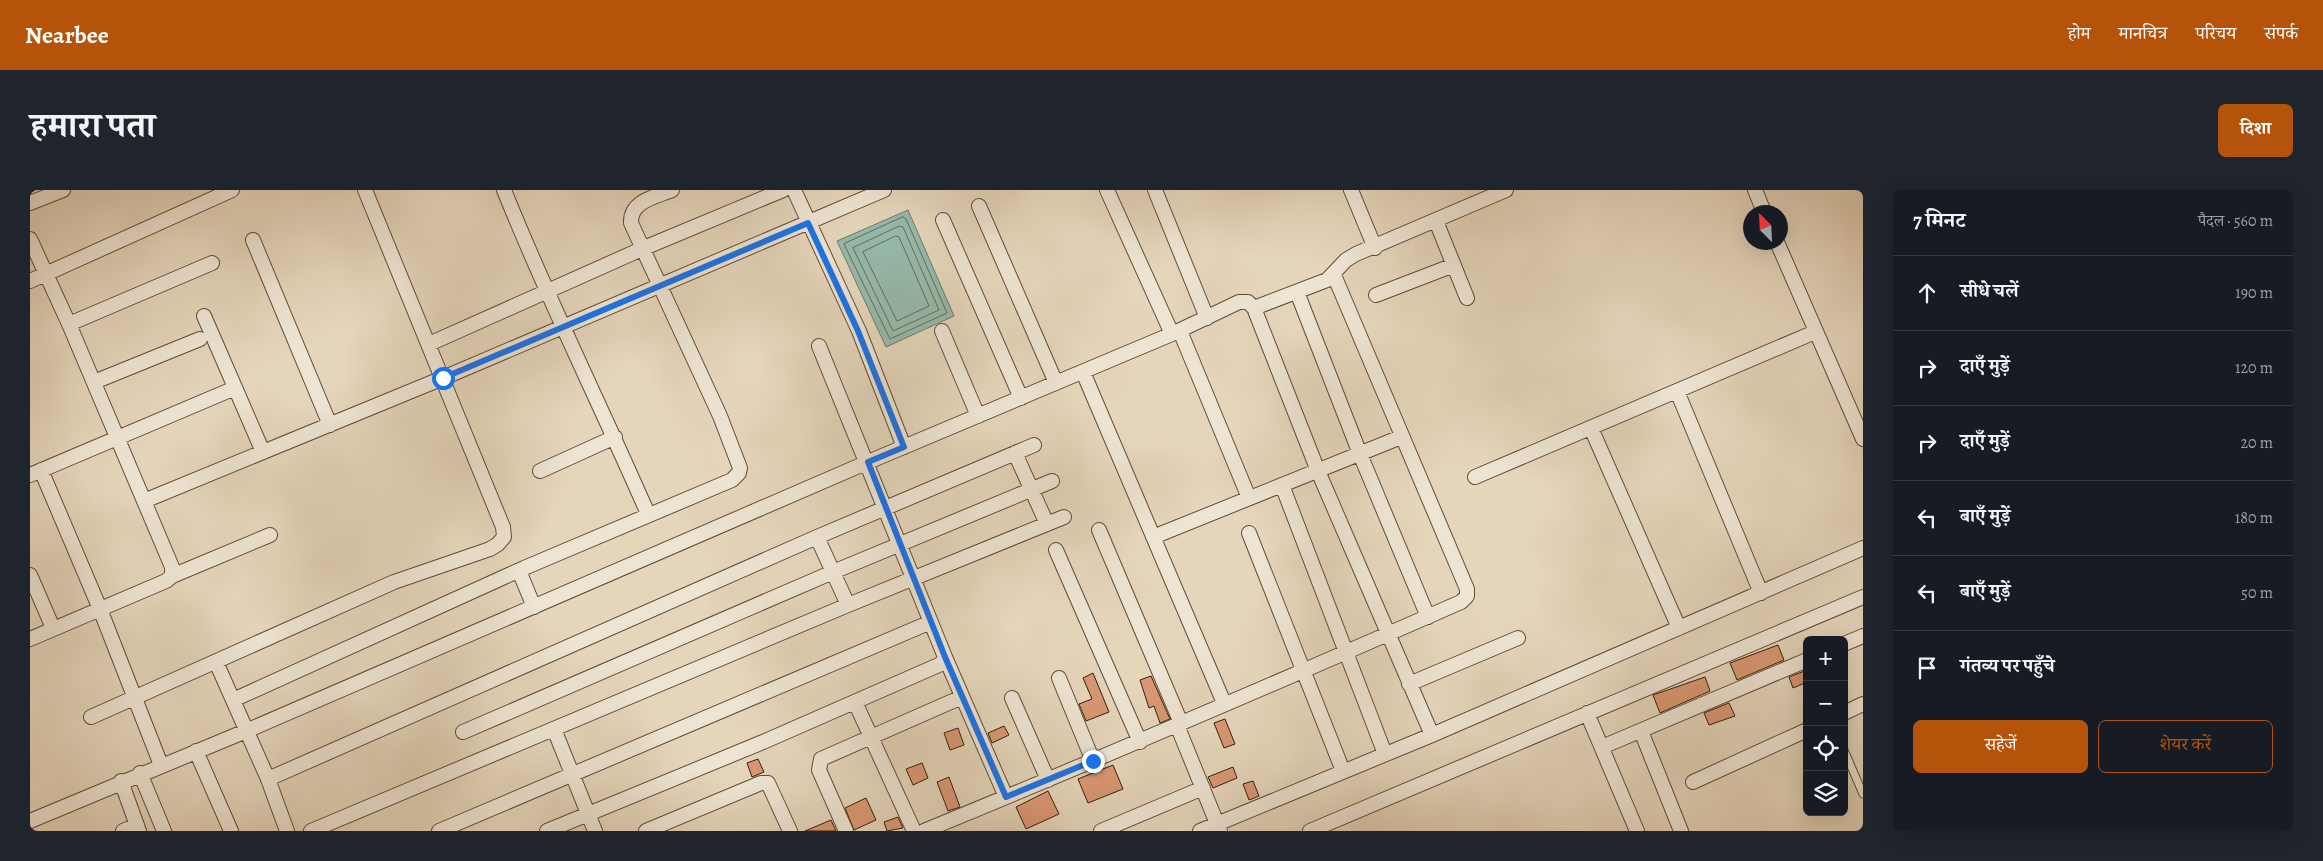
<!DOCTYPE html>
<html lang="hi">
<meta charset="utf-8">
<style>
:root{--surface:#171b24;--page:#20242c;--text:#f1f3f6;--muted:#9ea1a6;--line:#363941;--accent:#b45309}
body{margin:0;font-family:Alegreya,"Noto Serif Devanagari",serif;background:var(--page);color:var(--text)}
.controls{position:absolute;right:15px;bottom:15px;display:grid;overflow:hidden;border-radius:8px;box-shadow:0 5px 20px #0002}
.controls button{width:45px;height:45px;display:grid;place-items:center;padding:0;border:0;border-bottom:1px solid var(--line);background:var(--surface);color:var(--text);font:25px sans-serif}
.compass{position:absolute;left:1713px;top:15px;width:45px;height:45px;border-radius:50%;background:var(--surface);box-shadow:0 5px 20px #0002;rotate:336deg}
.stop{position:absolute;width:15px;height:15px;margin:-11px;border:4px solid #1a73e8;border-radius:50%;background:#fff}
.stop.end{background:#1a73e8;border-color:#fff;box-shadow:0 1px 5px #0008}
.list{margin:0;padding:0;list-style:none}
h2{display:flex;justify-content:space-between;align-items:center;height:65px;margin:0;padding:0 20px;font-size:21px}
h2 small{font-size:16px;font-weight:400;color:var(--muted)}
.list li{display:grid;grid-template-columns:32px 1fr auto;gap:15px;align-items:center;box-sizing:border-box;height:75px;padding:0 20px;border-top:1px solid var(--line)}
.list b{display:block;font-size:19px;white-space:nowrap}
.list em{font-size:16px;font-style:normal;color:var(--muted)}
.actions{display:flex;gap:10px;padding:15px 20px}
.actions a{flex:1;padding:11px 0;border:1px solid var(--accent);border-radius:8px;text-align:center;font-size:18px;color:var(--accent)}
.actions .main{background:var(--accent);color:#fff}
.icon{flex:none;width:28px;height:28px;fill:none;stroke:currentColor;stroke-width:2;stroke-linecap:round;stroke-linejoin:round}
.map{position:relative;flex:none;width:1833px;height:641px;overflow:hidden;border-radius:8px}
header{display:flex;align-items:center;gap:30px;box-sizing:border-box;height:70px;padding:0 25px;background:var(--accent);color:#fff}
header strong{font-size:24px}
nav{display:flex;gap:28px;margin-inline-start:auto;font-size:18px}
.intro{display:flex;align-items:center;justify-content:space-between;box-sizing:border-box;height:120px;padding:0 30px}
h1{margin:0;font-size:35px}
.button{padding:12px 22px;border-radius:8px;background:var(--accent);color:#fff;font-size:18px;font-weight:700}
main{display:flex;gap:30px;padding:0 30px}
aside{flex:1;background:var(--surface);border-radius:8px;box-shadow:0 5px 20px #0002}
.map>svg:first-child{display:block}
.water{fill:#96b9ab;stroke:#6e7b69}
.lines{fill:none;stroke-linecap:round;stroke-linejoin:round}
.shore{stroke:#646c58;stroke-width:1}
.building{fill:#d99773;stroke:#331f06}
.lane-casing{stroke:#604c33;stroke-width:9}
.street-casing{stroke:#604c33;stroke-width:16}
.lane{stroke:#eee4d3;stroke-width:7}
.street{stroke:#eee4d3;stroke-width:14}
.route{stroke:#1a73e8;stroke-width:6}
</style>
<header>
<strong>Nearbee</strong>
<nav><a>होम</a><a>मानचित्र</a><a>परिचय</a><a>संपर्क</a></nav>
</header>
<div class="intro"><h1>हमारा पता</h1><a class="button">दिशा</a></div>
<main>
<div class="map">
<svg width="1833" height="641" viewBox="0 0 1833 641">
<rect width="100%" height="100%" fill="#e5d5bb"/>
<filter id="stains"><feTurbulence type="fractalNoise" baseFrequency=".004" numOctaves="4"/><feColorMatrix values="0 0 0 0 .2 0 0 0 0 .09 0 0 0 0 .02 0 0 0 .5 -.17"/></filter>
<radialGradient id="worn" r=".72"><stop offset=".6" stop-color="#630" stop-opacity="0"/><stop offset="1" stop-color="#630" stop-opacity=".3"/></radialGradient>
<!-- water -->
<path class="water" d="M878,20L924,126L856,157L807,51Z"/>
<g class="lines">
<!-- shore -->
<path class="shore" d="M873,27L876,29L917,123L860,149L814,54Z
M870,36L873,37L909,120L863,141L823,58Z
M866,46L869,47L899,116L867,131L833,62Z"/>
</g>
<!-- building -->
<path class="building" d="M1748,455L1754,470L1707,490L1700,473Z
M1777,480V492L1763,498L1759,487Z
M1063,483L1079,522L1056,531L1049,514L1062,509L1053,488Z
M1121,486L1140,529L1130,533L1124,516L1119,518L1110,490Z
M1675,487L1680,501L1630,523L1623,505Z
M1699,513L1705,526L1679,535L1674,523Z
M1195,529L1205,554L1194,558L1184,533Z
M974,536L979,545L962,553L958,543Z
M928,538L934,555L920,560L914,543Z
M728,569L734,582L722,587L717,573Z
M892,573L898,588L883,595L876,579Z
M1083,575L1093,599L1058,613L1048,589Z
M1203,577L1207,588L1183,598L1178,587Z
M919,587L930,617L918,621L907,592Z
M1223,591L1229,606L1219,610L1213,594Z
M1018,601L1029,624L996,639L986,617Z
M836,608L846,630L824,640L815,618Z
M868,627L873,638L857,641L854,632Z
M801,630L806,641H775Z"/>
<g class="lines">
<defs>
<path id="lane" d="M1814,560L1833,604"/>
<path id="street" d="M474,0C518,110 571,216 618,324
M764,0L829,141L874,257
M1077,0L1142,144
M1125,0L1177,128
M1321,0L1345,58
M1725,0L1734,22
M0,13L33,0
M949,16L1026,193
M913,30L991,208
M1406,31L1437,108
M0,49L39,134L142,377V386L136,391L0,449
M223,50L300,235
M1747,52L1833,249
M0,91L202,0
M1267,102L1330,264L1398,427
M1346,105L1424,75
M1224,118L1297,90L1316,70L1326,64L1476,0
M174,126L233,262
M39,134L182,73
M912,141L948,226
M1150,141L1219,308
M399,154L614,58L753,0
M1053,182L1194,513
M64,192L170,149
M1647,201L1731,403
M1561,238L1649,438
M985,263L1017,334
M11,280L70,419L131,575
M510,281L585,247
M0,285L205,198
M1445,287L1785,142
M1252,295L1355,564
M114,311L413,188L854,0
M1069,340L1151,533
M1219,343L1313,581
M787,347L818,415
M1123,347L1371,247
M1026,360L1110,552
M0,385L23,438
M142,386L240,345
M504,417L492,388L491,383L494,378L702,290L709,283L710,278L690,226L601,33C600,11 625,7 642,0
M1814,454L1833,446
M915,467L976,607
M186,472L238,589L257,641
M1029,488L1063,571
M1379,494L1488,448
M982,508L1018,590
M203,510L494,378
M825,512L884,641
M1557,523L1607,641
M1814,523L1833,514
M61,527L364,392L460,359L468,354L474,347L473,337L335,0
M1147,535L1190,641
M524,539L565,641
M1611,541L1651,641
M433,542L803,382L1022,291
M1572,557L1777,470
M166,561L201,641
M110,583L134,641
M238,589L787,347L1004,255
M91,591L109,641
M1663,592L1777,540
M0,631L216,541L838,272L1142,144L1209,112H1218L1224,118L1288,281L1402,545
M93,641L107,635
M281,641L818,415L1034,327
M409,641L901,432
M517,641L733,552L911,474L915,467L789,156
M616,641L731,593H738L760,641
M816,641L789,580L791,569L932,507
M894,641C1074,567 1253,490 1431,412L1437,406V399L1304,85
M1071,641L1173,598
M1170,641L1402,545L1833,358
M1280,641L1833,407"/>
</defs>
<!-- lane casing -->
<use href="#lane" class="lane-casing"/>
<!-- street casing -->
<use href="#street" class="street-casing"/>
<!-- lane -->
<use href="#lane" class="lane"/>
<!-- street -->
<use href="#street" class="street"/>
</g>
<g class="lines">
<!-- route -->
<path class="route" d="M413,188L778,33L828,141L874,257L838,272L915,467L976,607L1063,571"/>
</g>
<rect width="100%" height="100%" filter="url(#stains)"/>
<rect width="100%" height="100%" fill="url(#worn)"/>
</svg>
<div class="controls">
<button>+</button>
<button>−</button>
<button><svg class="icon" aria-label="locate" viewBox="0 0 24 24"><circle cx="12" cy="12" r="6"/><path d="M12 2v4M12 18v4M2 12h4M18 12h4"/></svg></button>
<button><svg class="icon" aria-label="layers" viewBox="0 0 24 24"><path d="M12 4l9 5-9 5-9-5zM3 14l9 5 9-5"/></svg></button>
</div>
<svg class="compass" viewBox="-18 -18 36 36"><path d="M0-13l5 13h-10z" fill="#e53935"/><path d="M0 13l5-13h-10z" fill="#9ea1a6"/></svg>
<div class="stop" style="left:413px;top:188px"></div>
<div class="stop end" style="left:1063px;top:571px"></div>
</div>
<aside>
<h2>7 मिनट<small>पैदल · 560 m</small></h2>
<ul class="list">
<li><svg class="icon" aria-label="ahead" viewBox="0 0 24 24"><path d="M12 20V5M6 11l6-6 6 6"/></svg><div><b>सीधे चलें</b></div><em>190 m</em></li>
<li><svg class="icon" aria-label="right" viewBox="0 0 24 24"><path d="M7 20v-9h11M14 6l5 5-5 5"/></svg><div><b>दाएँ मुड़ें</b></div><em>120 m</em></li>
<li><svg class="icon" aria-label="right" viewBox="0 0 24 24"><path d="M7 20v-9h11M14 6l5 5-5 5"/></svg><div><b>दाएँ मुड़ें</b></div><em>20 m</em></li>
<li><svg class="icon" aria-label="left" viewBox="0 0 24 24"><path d="M17 20v-9H6M10 6l-5 5 5 5"/></svg><div><b>बाएँ मुड़ें</b></div><em>180 m</em></li>
<li><svg class="icon" aria-label="left" viewBox="0 0 24 24"><path d="M17 20v-9H6M10 6l-5 5 5 5"/></svg><div><b>बाएँ मुड़ें</b></div><em>50 m</em></li>
<li><svg class="icon" aria-label="arrive" viewBox="0 0 24 24"><path d="M6 21V4h12l-3 4 3 4H6"/></svg><div><b>गंतव्य पर पहुँचे</b></div></li>
</ul>
<div class="actions"><a class="main">सहेजें</a><a>शेयर करें</a></div>
</aside>
</main>
